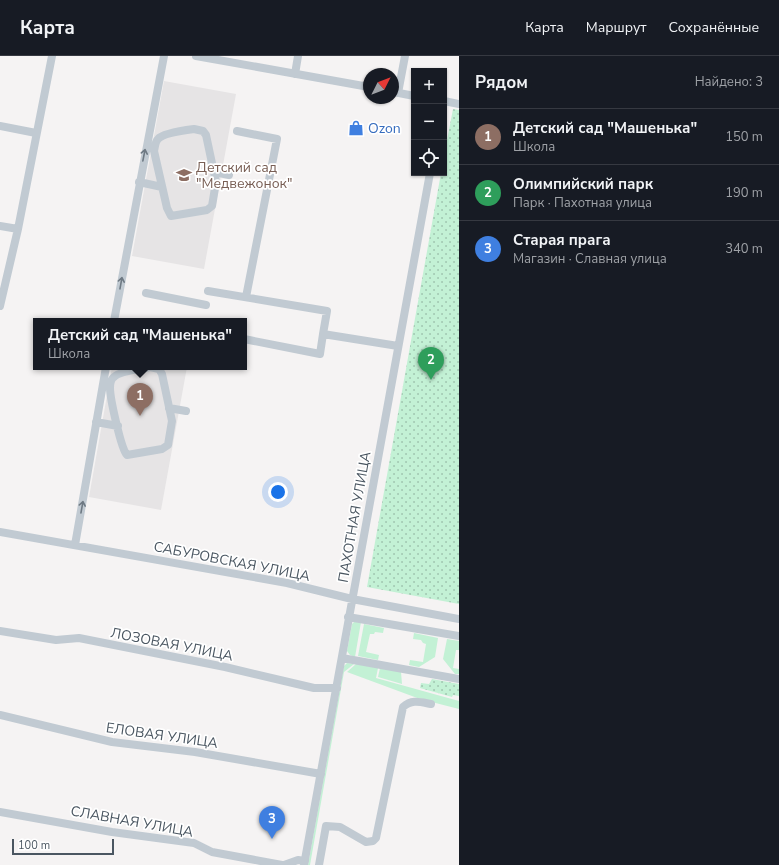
<!DOCTYPE html>
<html lang="ru">
<meta charset="utf-8">
<style>
:root{--surface:#171b24;--page:#20242c;--text:#f1f3f6;--muted:#9ea1a6;--line:#363941;--accent:#1a73e8}
body{margin:0;font-family:"Nunito Sans",sans-serif;background:var(--page);color:var(--text)}
.controls{position:absolute;right:12px;top:12px;display:grid;overflow:hidden;border-radius:0px;box-shadow:0 1px 3px #0004}
.controls button{width:36px;height:36px;display:grid;place-items:center;padding:0;border:0;border-bottom:1px solid var(--line);background:var(--surface);color:var(--text);font:20px sans-serif}
.compass{position:absolute;left:363px;top:12px;width:36px;height:36px;border-radius:50%;background:var(--surface);box-shadow:0 1px 3px #0004;rotate:48deg}
.scale{position:absolute;left:12px;bottom:10px;width:102px;box-sizing:border-box;padding-left:4px;border:2px solid #4a5661;border-top:0;font-size:11px;line-height:14px;white-space:nowrap;color:#4a5661;-webkit-text-stroke:3px #fff;paint-order:stroke}
.you{position:absolute;left:278px;top:436px;width:14px;height:14px;margin:-10px;border:3px solid #fff;border-radius:50%;background:#1a73e8;box-shadow:0 0 0 6px #1a73e833}
.badge{display:grid;place-items:center;width:26px;height:26px;border-radius:50%;background:var(--accent);color:#fff;font-size:13px;font-weight:700}
.pin{position:absolute;translate:-50% -33px;filter:drop-shadow(0 1px 2px #0008)}
.pin::after{content:'';position:absolute;top:21px;width:14px;height:12px;background:inherit;clip-path:polygon(0 0,100% 0,50% 100%)}
.popup{position:absolute;left:33px;top:262px;width:214px;height:52px;box-sizing:border-box;display:grid;place-content:center;border-radius:0px;background:var(--surface);filter:drop-shadow(0 1px 3px #0005);font-size:13px;white-space:nowrap;color:var(--muted)}
.popup b{font-size:15px;color:var(--text)}
.popup::after{content:'';position:absolute;left:50%;top:100%;margin-left:-8px;border:8px solid transparent;border-top-color:var(--surface)}
.list{margin:0;padding:0;list-style:none}
h2{display:flex;justify-content:space-between;align-items:center;height:52px;margin:0;padding:0 16px;font-size:17px}
h2 small{font-size:13px;font-weight:400;color:var(--muted)}
.list li{display:grid;grid-template-columns:26px 1fr auto;gap:12px;align-items:center;box-sizing:border-box;height:56px;padding:0 16px;border-top:1px solid var(--line)}
.list b{display:block;font-size:15px;white-space:nowrap}
.list p{margin:0;font-size:13px;white-space:nowrap;color:var(--muted)}
.list em{font-size:13px;font-style:normal;color:var(--muted)}
.icon{flex:none;width:22px;height:22px;fill:none;stroke:currentColor;stroke-width:2;stroke-linecap:round;stroke-linejoin:round}
.map{position:relative;flex:none;width:459px;height:809px;overflow:hidden}
header{display:flex;align-items:center;gap:24px;box-sizing:border-box;height:56px;padding:0 20px;background:var(--surface);border-bottom:1px solid var(--line)}
header strong{font-size:19px}
nav{display:flex;gap:22px;margin-inline-start:auto;font-size:14px}
main{display:flex}
aside{flex:1;background:var(--surface)}
.map>svg:first-child{display:block}
.education{fill:#e6e4e5}
.grass{fill:#c3f1d5}
.park{fill:url(#park-dots)}
.lines{fill:none;stroke-linecap:round;stroke-linejoin:round}
.minor{stroke:#c1cad2;stroke-width:8}
.oneway{stroke:#6e7983}
.labels{text-anchor:middle;stroke-width:3.5;stroke-linejoin:round;paint-order:stroke}
.shop-label{font-size:14px;fill:#366cbe;stroke:#fff;text-anchor:start}
.education-label{font-size:14px;fill:#785e54;stroke:#fff;text-anchor:start}
.street-label{font-size:14px;fill:#4a5661;stroke:#fff}
</style>
<header>
<strong>Карта</strong>
<nav><a>Карта</a><a>Маршрут</a><a>Сохранённые</a></nav>
</header>
<main>
<div class="map">
<svg width="459" height="809" viewBox="0 0 459 809">
<defs>
<pattern id="park-dots" width="8" height="8" patternUnits="userSpaceOnUse"><rect width="8" height="8" fill="#c3f1d5"/><path d="M2 2h.1M6 6h.1" fill="none" stroke="#a0c6b0" stroke-width="1.8" stroke-linecap="round"/></pattern>
</defs>
<rect width="100%" height="100%" fill="#f5f3f3"/>
<!-- education -->
<path class="education" d="M164,25L236,38L204,213L132,200Z
M112,311H187L161,454L89,441Z"/>
<!-- grass -->
<path class="grass" d="M354,566H361L355,601L350,599L347,595L352,568Z
M364,568L384,572L383,577L375,576L374,578H370L366,596L379,599L378,604L358,600Z
M414,577L438,582L435,601L419,611L409,609L410,604L423,606L426,588L423,587L421,584L413,583Z
M447,583L459,585V594H456L453,612L459,613V618H455L443,603Z
M347,607L354,608L344,616L310,809H308L344,610Z
M356,608L378,612L376,622L459,645V653L420,643L347,616Z
M380,612L401,616L402,628L378,621Z"/>
<!-- park -->
<path class="park" d="M453,53L459,54V548L367,531L441,117H444V100Z
M432,623L459,628V640L453,639L452,641L420,632L421,627L429,628Z"/>
<g class="lines">
<!-- minor -->
<path class="minor" d="M196,0L369,31
M295,18L298,0
M394,36L414,40
M398,37L405,0
M444,45L459,48
M0,70L36,77
M194,73L203,75L206,79L216,126L212,150L207,154L171,160L167,152L154,95C155,91 155,86 158,83C163,77 186,74 194,73Z
M237,75L277,83L246,241
M214,116L229,119
M139,126L162,131
M0,170L18,173
M208,235L327,255L323,278
M146,237L206,249
M0,250L18,173L52,0
M114,265L164,0
M244,283L320,298L323,278L398,290
M150,311L159,313L162,318L172,365L168,389L162,393L127,399C121,393 110,342 110,332C110,329 111,323 114,321C119,315 142,313 150,311Z
M169,352L186,355
M96,366L118,370
M0,476L287,527L352,543L459,563
M75,489L106,311
M348,561L459,580
M0,575L56,584L79,582L225,611L314,632H337
M342,602L459,623
M0,659L112,686L195,696L321,718
M0,756L112,776L194,787L212,796L282,809
M284,809L298,804L305,805
M304,809L430,117
M319,809L326,770L340,771L366,786L373,785L376,782L403,651C412,643 420,646 431,648"/>
</g>
<!-- one-way arrows -->
<defs><path id="oneway-shaft" d="M-6 0H5M1.5-3L5.5 0L1.5 3" fill="none" stroke-width="1.6" stroke-linecap="round" stroke-linejoin="round"/></defs>
<g class="oneway">
<use href="#oneway-shaft" transform="translate(144 99) rotate(-79)"/>
<use href="#oneway-shaft" transform="translate(121 227) rotate(-80)"/>
<use href="#oneway-shaft" transform="translate(82 451) rotate(-80)"/>
</g>
<!-- icons -->
<defs>
<symbol id="shop-bare" viewBox="-9 -9 18 18"><path d="M-5-2.5h2.3a2.7 3.5 0 0 1 5.4 0H5L5.5 6h-11ZM-1.5-2.5h3a1.5 2.3 0 0 0-3 0Z" fill="#3f7fe0" stroke="#fff" stroke-width="2.5" paint-order="stroke"/></symbol>
<symbol id="school-bare" viewBox="-9 -9 18 18"><path d="M0-5L7-2L0 1L-7-2ZM-4 1L0 2.5L4 1V4Q0 6-4 4Z" fill="#8d6e63" stroke="#fff" stroke-width="2.5" paint-order="stroke"/></symbol>
</defs>
<g fill-rule="evenodd">
<use href="#shop-bare" x="345" y="61" width="22" height="22"/>
<use href="#school-bare" x="173" y="108" width="22" height="22"/>
</g>
<g class="labels">
<!-- shop labels -->
<g class="shop-label">
<text x="368" y="77">Ozon</text>
</g>
<!-- education labels -->
<g class="education-label">
<text x="196" y="116">Детский сад<tspan x="196" dy="16">"Медвежонок"</tspan></text>
</g>
<!-- street labels -->
<g class="street-label">
<text transform="translate(354 461) rotate(-80)" y="5">ПАХОТНАЯ УЛИЦА</text>
<text transform="translate(232 505) rotate(11)" y="5">САБУРОВСКАЯ УЛИЦА</text>
<text transform="translate(172 588) rotate(11)" y="5">ЛОЗОВАЯ УЛИЦА</text>
<text transform="translate(162 679) rotate(8)" y="5">ЕЛОВАЯ УЛИЦА</text>
<text transform="translate(132 765) rotate(10)" y="5">СЛАВНАЯ УЛИЦА</text>
</g>
</g>
</svg>
<div class="controls">
<button>+</button>
<button>−</button>
<button><svg class="icon" aria-label="locate" viewBox="0 0 24 24"><circle cx="12" cy="12" r="6"/><path d="M12 2v4M12 18v4M2 12h4M18 12h4"/></svg></button>
</div>
<svg class="compass" viewBox="-18 -18 36 36"><path d="M0-13l5 13h-10z" fill="#e53935"/><path d="M0 13l5-13h-10z" fill="#9ea1a6"/></svg>
<div class="scale">100 m</div>
<div class="you"></div>
<div class="pin badge" style="left:140px;top:360px;background:#8d6e63">1</div>
<div class="popup"><b>Детский сад &quot;Машенька&quot;</b>Школа</div>
<div class="pin badge" style="left:431px;top:324px;background:#2e9e5b">2</div>
<div class="pin badge" style="left:272px;top:783px;background:#3f7fe0">3</div>
</div>
<aside>
<h2>Рядом<small>Найдено: 3</small></h2>
<ul class="list">
<li><span class="badge" style="background:#8d6e63">1</span><div><b>Детский сад &quot;Машенька&quot;</b><p>Школа</p></div><em>150 m</em></li>
<li><span class="badge" style="background:#2e9e5b">2</span><div><b>Олимпийский парк</b><p>Парк · Пахотная улица</p></div><em>190 m</em></li>
<li><span class="badge" style="background:#3f7fe0">3</span><div><b>Старая прага</b><p>Магазин · Славная улица</p></div><em>340 m</em></li>
</ul>
</aside>
</main>
